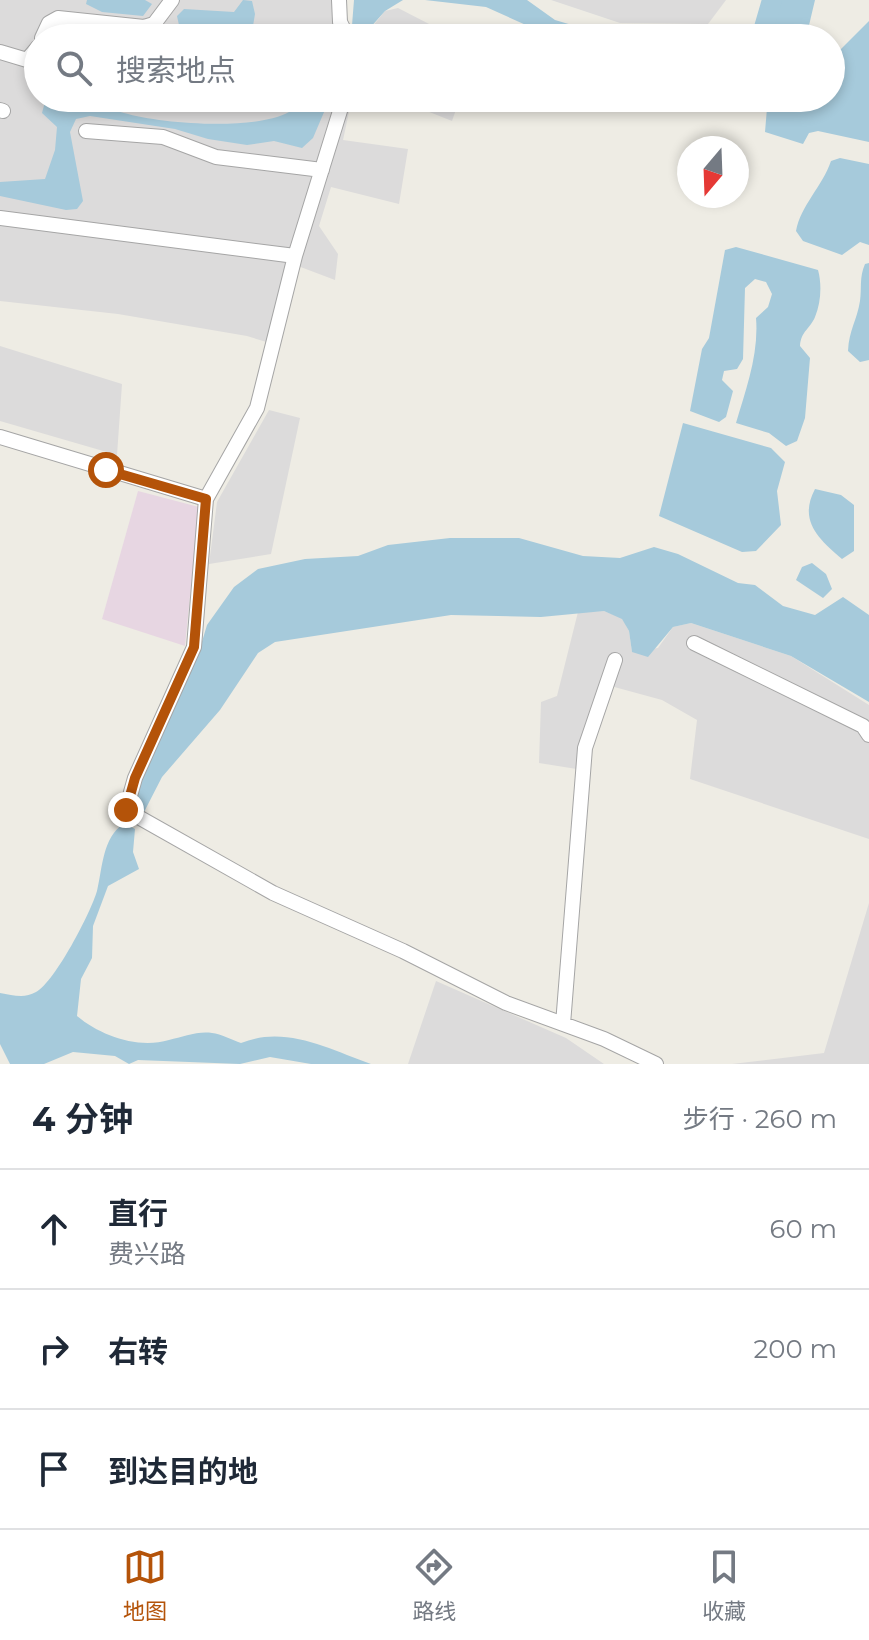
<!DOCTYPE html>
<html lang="zh">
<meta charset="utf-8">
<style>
:root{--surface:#fff;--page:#f6f6f7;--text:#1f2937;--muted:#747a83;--line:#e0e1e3;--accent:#b45309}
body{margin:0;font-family:Montserrat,"Noto Sans SC",sans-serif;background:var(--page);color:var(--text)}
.compass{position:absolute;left:677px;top:136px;width:72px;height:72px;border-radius:50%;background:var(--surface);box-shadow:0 4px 12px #0003;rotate:199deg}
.stop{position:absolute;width:24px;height:24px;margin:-18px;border:6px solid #b45309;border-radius:50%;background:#fff}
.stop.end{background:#b45309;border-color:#fff;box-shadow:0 2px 8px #0008}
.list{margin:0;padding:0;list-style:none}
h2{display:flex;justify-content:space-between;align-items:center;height:104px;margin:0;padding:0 32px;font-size:34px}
h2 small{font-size:26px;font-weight:400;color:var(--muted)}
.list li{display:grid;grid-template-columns:52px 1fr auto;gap:24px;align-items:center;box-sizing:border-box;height:120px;padding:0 32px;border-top:2px solid var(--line)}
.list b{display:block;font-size:30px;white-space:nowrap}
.list p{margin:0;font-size:26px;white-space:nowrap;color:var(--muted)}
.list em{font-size:26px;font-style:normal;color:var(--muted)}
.icon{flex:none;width:44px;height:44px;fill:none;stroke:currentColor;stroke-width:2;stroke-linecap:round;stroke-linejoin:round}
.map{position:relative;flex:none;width:869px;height:1064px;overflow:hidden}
.search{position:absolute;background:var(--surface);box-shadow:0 4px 12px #0003;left:24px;right:24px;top:24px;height:88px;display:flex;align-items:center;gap:20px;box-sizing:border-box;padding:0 28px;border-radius:44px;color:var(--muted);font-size:30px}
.sheet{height:464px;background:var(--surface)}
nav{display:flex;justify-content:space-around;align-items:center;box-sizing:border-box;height:112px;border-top:2px solid var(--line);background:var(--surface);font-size:22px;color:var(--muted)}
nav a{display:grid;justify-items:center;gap:4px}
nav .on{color:var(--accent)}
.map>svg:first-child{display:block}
.residential{fill:#dcdbdb}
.industrial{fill:#e7d6e2}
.water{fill:#a6cadb}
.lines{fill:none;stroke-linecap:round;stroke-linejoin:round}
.river{stroke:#a6cadb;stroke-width:20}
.minor-casing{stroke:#a5a5a5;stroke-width:16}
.minor{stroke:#fff;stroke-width:14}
.route{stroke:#b45309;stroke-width:10}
</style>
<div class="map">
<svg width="869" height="1064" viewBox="0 0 869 1064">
<rect width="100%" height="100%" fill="#eeece4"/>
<!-- residential -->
<path class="residential" d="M0,0H334L333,32L341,38H38V98H352L343,140L408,149L399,204L331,187L319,226L338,254L335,280L298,266L273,344L247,336L118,314L0,301Z
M551,0H726L708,24L620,23Z
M398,8L431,25L425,38H363L385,11Z
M394,98H460L452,121Z
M0,346L122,384L117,455L0,421Z
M269,410L300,418L271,554L209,564L217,502Z
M604,611L622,618L629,631L632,652L658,648L673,627L691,623L791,656L869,705V839L690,779L697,720L662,700L607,685L583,770L539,763L541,702L557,696L578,612Z
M869,903V1064H732L824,1053Z
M436,981L566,1038L604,1064H408Z"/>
<!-- industrial -->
<path class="industrial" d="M138,491L199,507L185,646L102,619Z"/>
<!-- water -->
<path class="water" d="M87,0H145L152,4L143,16L102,12L86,4Z
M243,0L252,1L255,14L251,38H204L179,25L177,16L184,9L234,12Z
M354,0H403L385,11L361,38H351Z
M425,0H527L555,20L582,28L655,38H555L486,7Z
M776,0H815L806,38H754L771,16Z
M869,21V142L818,131L809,133L803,144L765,132L767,108L761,98H831V49H841Z
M46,98C59,98 77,95 90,99C101,102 112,110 124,113C162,124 255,131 289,112L294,98H330L313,138L302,148L274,141L247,145L208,139L175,129L90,116L76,119L70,132L83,201L77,209L66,210L0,196V182L45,179L55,150L57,127L42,113Z
M840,158L869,164V245L860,242L842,255L803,241L796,231C801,205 822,187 831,161Z
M736,247L818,270C822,284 821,303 815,317C810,329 801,331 800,346L810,358L805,418L797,441L786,446L769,433L736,423C746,389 759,354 756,318L768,307L772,294L766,282L755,279L745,288L743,359L737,369L724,371L722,380L733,391L726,417L719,422L690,411L702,349L709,338L725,250Z
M869,263V360L860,362L848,351C849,330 857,320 860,301C862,287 859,278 865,264Z
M683,423L771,448L785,462L777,491L781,525L756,551L742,552L659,516Z
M815,489L841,495L854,505V551L842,559C819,539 798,521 815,489Z
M450,538H519L583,556L620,558L654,547L678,554L738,583L755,585L783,606L815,615L843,597L869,615V702L791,656L691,623L673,627L648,657L632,652L629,631L622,619L604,611L541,617L451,615L275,642L258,653L220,710L162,777L143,814L131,807L146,765L198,655L207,625L234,587L258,569L305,559L358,556L388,545Z
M812,563L826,574L832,589L823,598L796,580L802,567Z
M124,823L135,829L133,852L139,869L108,886L93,926L92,958L81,979L77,1016C101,1036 138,1049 169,1040C183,1037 197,1031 212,1033C221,1034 232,1040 241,1043C286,1025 328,1049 371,1064H311L270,1057L240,1064L138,1060L129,1064L115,1056L73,1052L44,1064H10L0,1044V993C13,995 24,999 36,992C55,982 91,912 97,891C103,866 102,839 124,823Z"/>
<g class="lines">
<!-- river -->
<path class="river" d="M761,38L772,0"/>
<defs>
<path id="minor" d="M339,0L340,22L348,38
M42,38L49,23L58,18L144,27L154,24L172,0
M0,52L27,60L38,47
M344,98L295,256L257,408L206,499L194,647L135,778L126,810L273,893L403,951L506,1003L604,1039L656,1064
M0,110L3,111
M86,131L163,137L216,157L322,170
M0,218L295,256
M0,437L206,499
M694,643L863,726L869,735
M563,1024L585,748L615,660"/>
</defs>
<!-- minor casing -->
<use href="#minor" class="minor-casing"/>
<!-- minor -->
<use href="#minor" class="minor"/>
</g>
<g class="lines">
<!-- route -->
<path class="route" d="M106,470L206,499L194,647L135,778L126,810"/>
</g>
</svg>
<svg class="compass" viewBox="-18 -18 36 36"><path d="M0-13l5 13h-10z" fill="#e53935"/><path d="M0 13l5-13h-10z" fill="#747a83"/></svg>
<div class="stop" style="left:106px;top:470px"></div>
<div class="stop end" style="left:126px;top:810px"></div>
<div class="search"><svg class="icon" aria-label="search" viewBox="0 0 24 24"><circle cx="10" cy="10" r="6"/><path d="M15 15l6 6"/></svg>搜索地点</div>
</div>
<section class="sheet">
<h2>4 分钟<small>步行 · 260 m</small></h2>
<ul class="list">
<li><svg class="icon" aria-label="ahead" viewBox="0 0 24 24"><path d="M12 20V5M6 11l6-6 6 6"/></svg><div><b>直行</b><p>费兴路</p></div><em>60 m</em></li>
<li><svg class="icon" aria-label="right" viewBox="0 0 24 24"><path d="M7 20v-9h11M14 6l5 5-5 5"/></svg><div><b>右转</b></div><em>200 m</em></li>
<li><svg class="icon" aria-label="arrive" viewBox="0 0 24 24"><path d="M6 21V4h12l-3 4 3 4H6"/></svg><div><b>到达目的地</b></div></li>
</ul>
</section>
<nav>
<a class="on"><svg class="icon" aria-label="map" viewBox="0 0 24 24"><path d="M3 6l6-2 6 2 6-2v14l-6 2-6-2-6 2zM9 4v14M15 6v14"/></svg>地图</a>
<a><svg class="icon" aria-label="directions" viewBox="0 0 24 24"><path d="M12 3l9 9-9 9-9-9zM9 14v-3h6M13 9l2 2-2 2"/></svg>路线</a>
<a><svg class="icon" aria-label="saved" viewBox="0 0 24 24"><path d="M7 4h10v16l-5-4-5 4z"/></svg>收藏</a>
</nav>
